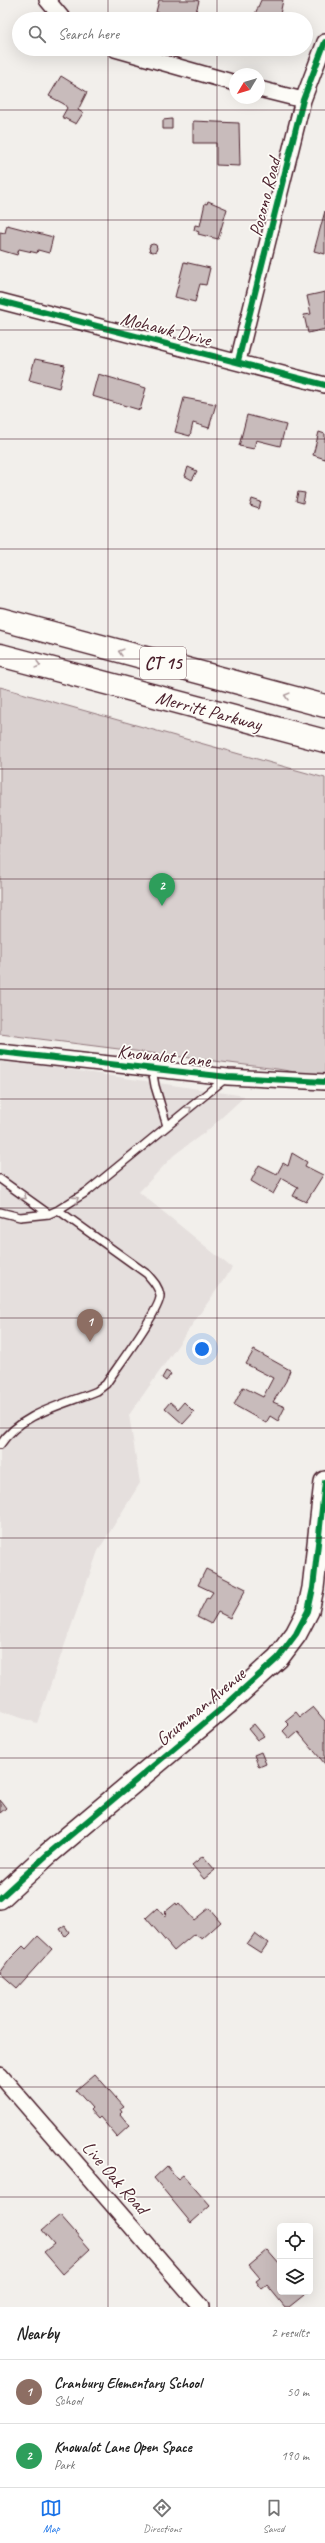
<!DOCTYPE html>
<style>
:root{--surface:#fff;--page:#f6f6f6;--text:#222;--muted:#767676;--line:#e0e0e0;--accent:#1a73e8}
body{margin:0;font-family:Caveat,sans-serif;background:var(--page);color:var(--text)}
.controls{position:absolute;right:12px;bottom:12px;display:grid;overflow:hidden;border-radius:6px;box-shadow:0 4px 16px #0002}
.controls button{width:36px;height:36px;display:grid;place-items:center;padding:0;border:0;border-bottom:1px solid var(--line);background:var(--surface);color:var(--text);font:20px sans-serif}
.compass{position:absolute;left:229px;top:68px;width:36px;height:36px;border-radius:50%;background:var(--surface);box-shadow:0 4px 16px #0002;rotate:232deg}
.you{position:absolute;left:202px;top:1349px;width:14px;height:14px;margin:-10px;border:3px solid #fff;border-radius:50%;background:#1a73e8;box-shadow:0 0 0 6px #1a73e833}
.badge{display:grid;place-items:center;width:26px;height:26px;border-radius:50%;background:var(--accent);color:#fff;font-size:13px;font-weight:700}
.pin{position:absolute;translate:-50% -33px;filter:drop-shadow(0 1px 2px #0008)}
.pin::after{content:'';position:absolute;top:21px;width:14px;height:12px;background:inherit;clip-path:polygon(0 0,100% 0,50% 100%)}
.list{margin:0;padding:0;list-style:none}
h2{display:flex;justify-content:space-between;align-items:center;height:52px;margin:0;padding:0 16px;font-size:17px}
h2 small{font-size:13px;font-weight:400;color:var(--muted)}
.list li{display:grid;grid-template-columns:26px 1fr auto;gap:12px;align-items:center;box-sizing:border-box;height:64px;padding:0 16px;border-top:1px solid var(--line)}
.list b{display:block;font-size:15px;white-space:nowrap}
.list p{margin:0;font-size:13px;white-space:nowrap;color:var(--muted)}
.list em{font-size:13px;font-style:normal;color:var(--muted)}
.icon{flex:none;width:22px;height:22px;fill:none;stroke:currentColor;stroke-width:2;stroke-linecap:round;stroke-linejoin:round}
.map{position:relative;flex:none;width:325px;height:2307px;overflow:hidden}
.search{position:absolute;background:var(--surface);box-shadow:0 4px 16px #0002;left:12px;right:12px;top:12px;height:44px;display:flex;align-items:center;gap:10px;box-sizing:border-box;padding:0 14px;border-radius:22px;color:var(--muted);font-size:15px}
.sheet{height:180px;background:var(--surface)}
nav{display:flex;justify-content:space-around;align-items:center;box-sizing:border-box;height:56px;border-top:1px solid var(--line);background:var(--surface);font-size:11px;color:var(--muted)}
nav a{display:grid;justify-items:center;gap:2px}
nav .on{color:var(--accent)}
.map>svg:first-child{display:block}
.built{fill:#e5dfdd}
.green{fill:#d9d0cf;stroke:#92787d}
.building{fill:#c8bbbb;stroke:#4a1f2b}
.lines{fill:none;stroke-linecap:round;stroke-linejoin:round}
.lane-casing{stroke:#4a1f2b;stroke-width:10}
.street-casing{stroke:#4a1f2b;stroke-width:18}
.secondary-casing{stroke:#4a1f2b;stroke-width:24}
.highway-casing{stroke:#4a1f2b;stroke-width:25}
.lane{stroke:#fdfcf7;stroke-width:7}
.street{stroke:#fdfcf7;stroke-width:15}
.secondary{stroke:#fdfcf7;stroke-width:21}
.highway{stroke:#fdfcf7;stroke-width:22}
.cycleway-casing{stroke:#fdfcf7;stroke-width:8}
.cycleway{stroke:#00873e;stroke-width:6}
.oneway{stroke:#ac999b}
.grid{fill:none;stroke:#4a1f2b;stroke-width:1;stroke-opacity:0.55}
.labels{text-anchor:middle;stroke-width:3.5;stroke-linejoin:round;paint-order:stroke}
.shield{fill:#fdfcf7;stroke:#806168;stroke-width:1}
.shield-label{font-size:18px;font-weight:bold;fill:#4a1f2b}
.street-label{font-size:19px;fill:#4a1f2b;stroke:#fdfcf7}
</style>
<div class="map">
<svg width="325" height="2307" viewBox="0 0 325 2307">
<rect width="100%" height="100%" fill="#f2efeb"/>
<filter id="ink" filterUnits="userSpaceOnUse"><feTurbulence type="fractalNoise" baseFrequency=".025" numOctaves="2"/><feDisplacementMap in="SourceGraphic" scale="8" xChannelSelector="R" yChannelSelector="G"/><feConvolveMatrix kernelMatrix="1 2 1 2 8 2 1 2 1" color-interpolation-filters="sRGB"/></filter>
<g filter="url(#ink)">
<!-- built -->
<path class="built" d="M0,1062L32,1064L245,1096L208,1130L174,1155L139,1192L232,1268L129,1415L140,1483L98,1551L37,1723L0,1711Z"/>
<!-- green -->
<path class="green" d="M0,687L325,778V1077L277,1069L0,1034Z"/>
<!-- building -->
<path class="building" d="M159,0H196L199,1L194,19H180L156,12Z
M261,0H283L279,19H253Z
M61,76L87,92L78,110L83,113L76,124L62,117L67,108L64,104L49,96Z
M172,119V129H163V120Z
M193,121L239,123L240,166L216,165V143H193Z
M208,201L227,209L218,239L198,234L199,232L194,230L195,225L200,226L205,203L207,204Z
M325,211V254L314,251Z
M7,225L53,237L49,253L38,250L37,253L19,249L17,255L0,250V232L5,233Z
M149 248a4 4 0 1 1 8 0a4 4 0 1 1-8 0Z
M184,262L210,268L206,285L200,284L195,302L175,297Z
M325,292V329L308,333L304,315L311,314L307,296Z
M35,359L65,365L59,388L29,380Z
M98,374L146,388L140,410L92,396Z
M184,398L216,404L209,428L193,423L190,436L175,432Z
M247,415L286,425L280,446L256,440L254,449L239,446Z
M319,432L325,434V459L313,455Z
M188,467L197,471L192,480L185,476Z
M298,492L305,493L303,503L296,501Z
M252,499L261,502L259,509L250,506Z
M292,1153L307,1162L305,1166L323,1175L306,1202L293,1196L298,1187L282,1178L273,1194L251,1181L259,1165L277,1174L283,1163L288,1166Z
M254,1350L290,1370L286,1381L273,1402L285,1407L278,1421L270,1416L266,1423L234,1405L243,1387L263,1397L273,1378L246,1364Z
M166,1371L171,1374L166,1381L162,1378Z
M170,1402L178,1409L184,1402L194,1412L183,1424L165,1408Z
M206,1569L246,1589L230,1618L218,1612L211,1624L197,1617L207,1597L209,1598L213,1592L198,1585Z
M313,1707L325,1721V1764L298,1732L290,1739L283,1731L289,1725L285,1721L296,1712L300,1717Z
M254,1724L264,1736L257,1740L248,1729Z
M261,1752L266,1764L259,1767L254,1755Z
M0,1800L6,1808L0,1813Z
M203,1856L215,1870L204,1879L192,1865Z
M176,1903L177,1905L179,1903L194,1920L209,1908L221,1922L202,1939L194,1934L174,1951L146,1918L157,1908L164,1916L167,1914L165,1912Z
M65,1926L69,1932L65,1936L60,1929Z
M255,1933L268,1943L261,1953L247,1944Z
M38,1936L52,1949L17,1988L0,1973L10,1959L23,1946L26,1949Z
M95,2074L124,2107L121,2109L123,2112L120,2115L129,2126L117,2137L100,2117L98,2119L90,2110L92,2108L76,2090Z
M167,2166L178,2179L183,2175L210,2206L191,2223L154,2178Z
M60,2215L90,2249L63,2274L44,2252L54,2244L42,2230Z
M267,2250L280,2265V2292H302L304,2295L289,2307H285L267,2285L262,2289L256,2281L260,2278L249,2265Z"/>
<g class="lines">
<defs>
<path id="lane" d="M152,1069L155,1086L167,1126
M0,1179L49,1214
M0,1212L20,1217L49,1214L58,1210L88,1191L226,1078
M0,1445C21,1413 63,1405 97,1391L106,1384C115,1370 162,1308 160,1295C159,1287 153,1281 147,1274L58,1210"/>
<path id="street" d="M47,0L63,19
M115,49L235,83
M259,89L303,100
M0,301L325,385
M238,361L303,100L325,42
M0,1052L228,1077L325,1082
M0,2075L201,2307"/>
<path id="secondary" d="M0,1898L48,1854L227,1704L278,1658L296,1634L308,1611L313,1588L325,1482"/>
<path id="highway" d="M0,619L325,706
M0,655L325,741"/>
</defs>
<!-- lane casing -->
<use href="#lane" class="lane-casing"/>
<!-- street casing -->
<use href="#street" class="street-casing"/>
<!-- secondary casing -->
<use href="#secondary" class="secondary-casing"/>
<!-- highway casing -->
<use href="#highway" class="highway-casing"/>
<!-- lane -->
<use href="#lane" class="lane"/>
<!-- street -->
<use href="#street" class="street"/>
<!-- secondary -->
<use href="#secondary" class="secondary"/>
<!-- highway -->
<use href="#highway" class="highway"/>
<defs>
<path id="cycleway" d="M0,301L325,385
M238,361L303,100L325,42
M0,1052L228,1077L325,1082
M0,1898L48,1854L227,1704L278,1658L296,1634L308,1611L313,1588L325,1482"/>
</defs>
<!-- cycleway casing -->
<use href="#cycleway" class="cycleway-casing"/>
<!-- cycleway -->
<use href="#cycleway" class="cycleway"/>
</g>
<!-- one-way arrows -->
<defs><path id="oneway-chevron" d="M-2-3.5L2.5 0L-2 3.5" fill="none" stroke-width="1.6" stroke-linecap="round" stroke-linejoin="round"/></defs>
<g class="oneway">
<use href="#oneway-chevron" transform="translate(121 652) rotate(-165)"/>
<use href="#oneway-chevron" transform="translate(38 665) rotate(15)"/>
<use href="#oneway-chevron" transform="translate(287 696) rotate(-165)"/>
<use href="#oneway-chevron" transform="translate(189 1109) rotate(-39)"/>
<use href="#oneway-chevron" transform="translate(24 1197) rotate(36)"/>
<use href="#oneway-chevron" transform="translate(76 1199) rotate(-32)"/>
</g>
</g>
<!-- grid -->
<path class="grid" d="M108,0V19M217,0V19M108,49V2307M217,49V2307M0,110H325M0,220H325M0,330H325M0,439H325M0,549H325M0,659H325M0,769H325M0,879H325M0,989H325M0,1099H325M0,1208H325M0,1318H325M0,1428H325M0,1538H325M0,1648H325M0,1758H325M0,1868H325M0,1977H325M0,2087H325M0,2197H325"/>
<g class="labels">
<!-- shield labels -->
<rect class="shield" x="140" y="647" width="46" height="32" rx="3"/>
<g class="shield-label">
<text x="163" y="669">CT 15</text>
</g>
<!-- street labels -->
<g class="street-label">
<text transform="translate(264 197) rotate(-76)" y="7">Pocono Road</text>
<text transform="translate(166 328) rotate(14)" y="7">Mohawk Drive</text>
<text transform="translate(209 710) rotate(15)" y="7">Merritt Parkway</text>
<text transform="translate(164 1055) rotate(6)" y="7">Knowalot Lane</text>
<text transform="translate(200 1706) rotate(-40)" y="7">Grumman Avenue</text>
<text transform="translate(116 2177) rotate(49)" y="7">Live Oak Road</text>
</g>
</g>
</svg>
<div class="controls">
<button><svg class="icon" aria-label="locate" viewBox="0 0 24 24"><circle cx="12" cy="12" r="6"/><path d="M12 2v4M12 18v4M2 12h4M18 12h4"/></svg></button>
<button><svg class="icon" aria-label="layers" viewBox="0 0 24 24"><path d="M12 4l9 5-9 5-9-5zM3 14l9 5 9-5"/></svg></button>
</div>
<svg class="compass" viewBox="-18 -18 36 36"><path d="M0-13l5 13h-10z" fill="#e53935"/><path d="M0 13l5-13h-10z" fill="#767676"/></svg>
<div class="you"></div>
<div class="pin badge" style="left:90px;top:1342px;background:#8d6e63">1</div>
<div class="pin badge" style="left:162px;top:906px;background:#2e9e5b">2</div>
<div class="search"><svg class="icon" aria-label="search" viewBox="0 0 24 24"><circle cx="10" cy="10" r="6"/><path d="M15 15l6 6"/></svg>Search here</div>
</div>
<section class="sheet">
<h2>Nearby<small>2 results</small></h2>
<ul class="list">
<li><span class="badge" style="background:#8d6e63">1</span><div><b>Cranbury Elementary School</b><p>School</p></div><em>50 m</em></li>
<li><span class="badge" style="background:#2e9e5b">2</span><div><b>Knowalot Lane Open Space</b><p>Park</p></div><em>190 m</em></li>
</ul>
</section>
<nav>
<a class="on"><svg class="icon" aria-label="map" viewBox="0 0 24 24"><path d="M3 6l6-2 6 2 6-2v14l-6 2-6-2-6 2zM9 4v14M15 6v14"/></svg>Map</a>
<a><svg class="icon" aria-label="directions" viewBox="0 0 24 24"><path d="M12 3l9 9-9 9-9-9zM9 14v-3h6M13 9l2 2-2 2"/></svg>Directions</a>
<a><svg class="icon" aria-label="saved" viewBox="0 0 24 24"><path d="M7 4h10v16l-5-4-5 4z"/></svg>Saved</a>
</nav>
